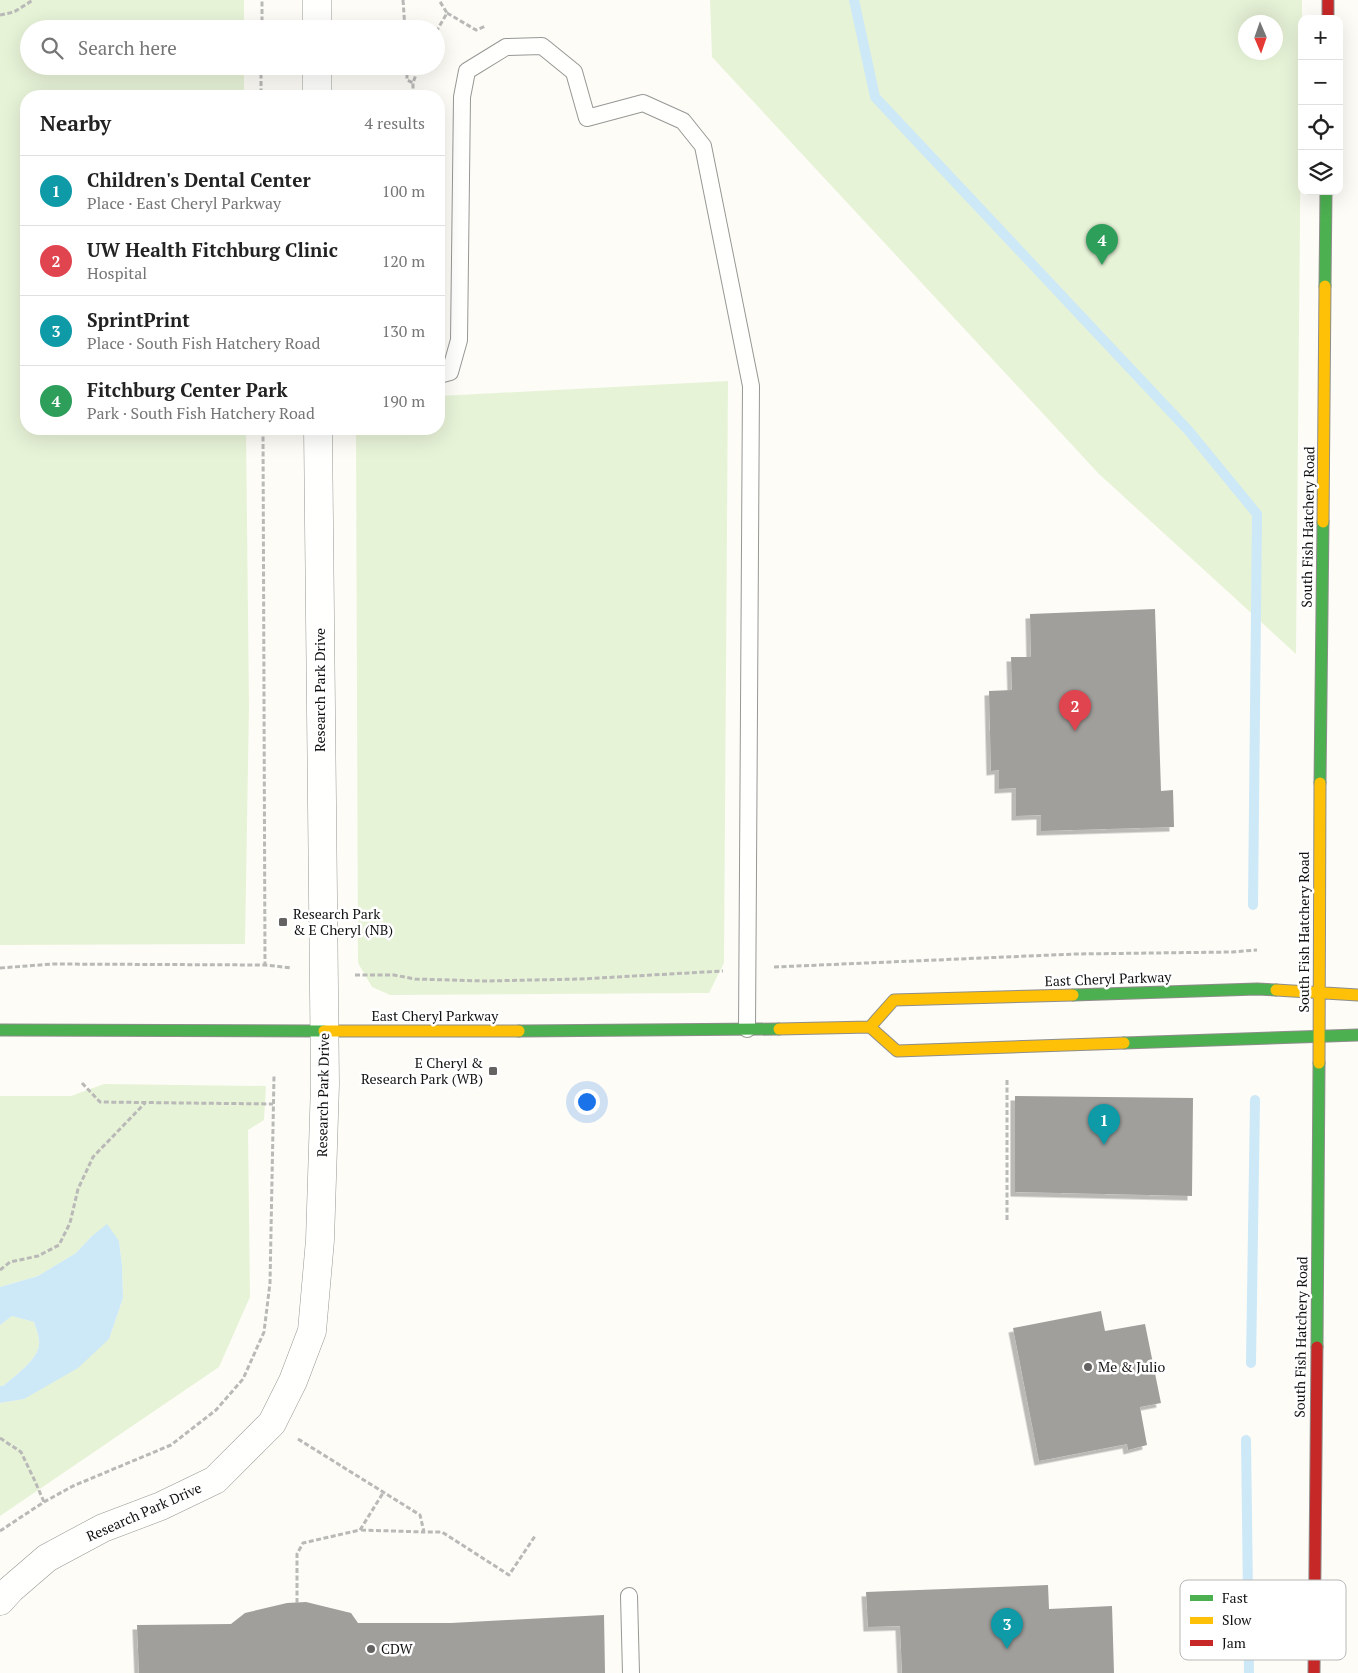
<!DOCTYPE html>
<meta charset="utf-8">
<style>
:root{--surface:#fff;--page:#f6f6f6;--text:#222;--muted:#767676;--line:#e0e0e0;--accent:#0f766e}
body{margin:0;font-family:"PT Serif",serif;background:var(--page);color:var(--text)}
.controls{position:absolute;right:15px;top:15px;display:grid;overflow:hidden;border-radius:10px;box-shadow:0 5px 20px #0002}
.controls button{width:45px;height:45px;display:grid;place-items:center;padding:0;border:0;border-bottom:1px solid var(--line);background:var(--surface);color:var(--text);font:25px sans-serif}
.compass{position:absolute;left:1238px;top:15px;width:45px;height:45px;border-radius:50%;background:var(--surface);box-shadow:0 5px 20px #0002;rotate:178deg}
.you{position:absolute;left:586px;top:1101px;width:18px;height:18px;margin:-12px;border:4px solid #fff;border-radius:50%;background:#1a73e8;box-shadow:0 0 0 8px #1a73e833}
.badge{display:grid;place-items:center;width:32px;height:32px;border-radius:50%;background:var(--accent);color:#fff;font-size:16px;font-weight:700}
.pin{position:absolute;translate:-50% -41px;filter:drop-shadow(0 1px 2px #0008)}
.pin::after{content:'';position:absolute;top:26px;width:18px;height:15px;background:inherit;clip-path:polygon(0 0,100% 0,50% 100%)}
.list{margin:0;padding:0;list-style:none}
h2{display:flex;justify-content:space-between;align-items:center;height:65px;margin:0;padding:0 20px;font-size:21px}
h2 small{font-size:16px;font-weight:400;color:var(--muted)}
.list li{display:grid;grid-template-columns:32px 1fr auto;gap:15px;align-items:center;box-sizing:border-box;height:70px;padding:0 20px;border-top:1px solid var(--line)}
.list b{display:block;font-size:19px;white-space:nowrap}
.list p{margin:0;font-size:16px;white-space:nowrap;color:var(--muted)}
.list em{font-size:16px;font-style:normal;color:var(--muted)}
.icon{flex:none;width:28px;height:28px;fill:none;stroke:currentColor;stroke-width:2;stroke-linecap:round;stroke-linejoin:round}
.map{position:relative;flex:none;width:1358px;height:1673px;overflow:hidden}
.search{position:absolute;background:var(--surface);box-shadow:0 5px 20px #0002;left:20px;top:20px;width:425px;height:55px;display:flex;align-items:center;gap:12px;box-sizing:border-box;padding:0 18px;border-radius:28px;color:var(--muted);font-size:19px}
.panel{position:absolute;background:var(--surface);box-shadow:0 5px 20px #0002;left:20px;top:90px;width:425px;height:345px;border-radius:20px}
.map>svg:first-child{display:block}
.green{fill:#e7f3d7;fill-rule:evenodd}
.water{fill:#cde8f7}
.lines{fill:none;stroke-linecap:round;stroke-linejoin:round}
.stream{stroke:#cde8f7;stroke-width:10}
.building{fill:#a19f9c;filter:url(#shadow)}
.lane-casing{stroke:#979795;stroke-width:18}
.street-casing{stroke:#979795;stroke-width:29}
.fast-casing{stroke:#8e8d8b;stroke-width:13}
.slow-casing{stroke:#8e8d8b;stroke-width:13}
.jam-casing{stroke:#8e8d8b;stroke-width:13}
.path{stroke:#b9b9b8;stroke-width:3;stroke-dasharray:5 2.5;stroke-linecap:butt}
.lane{stroke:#fffffe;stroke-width:16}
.street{stroke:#fffffe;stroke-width:28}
.fast{stroke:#4caf50;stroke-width:11}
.slow{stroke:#ffc107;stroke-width:11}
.jam{stroke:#c62828;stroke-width:11}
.poi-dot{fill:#646362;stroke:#fff;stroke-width:2}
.labels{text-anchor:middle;stroke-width:5;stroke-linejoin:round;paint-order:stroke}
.street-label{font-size:14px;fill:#111;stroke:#fff}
.poi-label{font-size:14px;fill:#111;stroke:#fff;text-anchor:start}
.key{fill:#fff;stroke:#b8b8b8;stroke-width:1}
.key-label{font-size:14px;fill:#111}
</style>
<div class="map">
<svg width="1358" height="1673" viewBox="0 0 1358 1673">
<defs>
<filter id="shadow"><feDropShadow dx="-4.5" dy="4.5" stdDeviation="0" flood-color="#0004"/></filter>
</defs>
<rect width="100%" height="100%" fill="#fdfcf7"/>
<!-- green -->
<path class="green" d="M0,0H244V29H29V66H244V96H26V429H246L249,706L245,944L0,945Z
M710,0H1302L1296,654L1099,474L712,57ZM1276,22V52H1246V22Z
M728,381L724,963L709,993L390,995L372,987L358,963L356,429H439V396Z
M104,1084L266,1086L264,1120L248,1130L250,1297L219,1367L0,1516V1403L24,1399L109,1339L123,1298L122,1265L119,1241L92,1236L76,1253L38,1276L0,1287V1096H71Z
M12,1316L34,1322C36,1329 40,1337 39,1345C38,1359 14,1377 3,1386H0V1325Z"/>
<!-- water -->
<path class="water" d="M107,1224L119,1241L122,1265L123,1298L109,1339L78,1368L24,1399L0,1403V1386H3C14,1377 38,1359 39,1345C40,1337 36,1329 34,1322L12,1316L0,1325V1287L38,1276L76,1253L92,1236Z"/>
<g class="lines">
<!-- stream -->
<path class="stream" d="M854,0L875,97L1188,430L1257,514L1253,905
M1251,1363L1255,1100
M1246,1440L1249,1673"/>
</g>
<!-- building -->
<path class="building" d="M1155,609L1161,791L1173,790L1174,827L1041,831V815L1016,816V788L999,789V770L991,771L989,691L1012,690L1011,657H1031L1030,614Z
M1015,1096L1193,1098L1192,1196L1015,1192Z
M1101,1311L1105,1331L1145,1324L1161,1403L1140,1407L1147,1445L1128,1450L1127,1444L1039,1461L1013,1328Z
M1048,1585L1049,1609L1112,1606L1114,1673H902L900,1626L868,1627L866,1592Z
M306,1602L351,1613L358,1623H451L604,1615L605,1673H139L137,1625L231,1624L245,1613L287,1603Z"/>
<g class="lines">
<defs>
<path id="lane" d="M439,375L450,372L459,340L462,97L467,71L506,47L542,46L574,72L587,118L643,103L683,121L703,146L751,386L747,1029
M629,1596L631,1673"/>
<path id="street" d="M317,0V29
M317,66V96
M0,1601L11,1589L47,1558L103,1528L161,1506L215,1480L272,1423L293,1381L312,1331L320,1240L325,1084L318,429"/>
<path id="fast" d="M1325,286L1326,191
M1320,783L1323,522
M1073,995L1257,989L1276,990
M0,1030L324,1031
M519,1031L779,1029
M1124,1043L1358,1035
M1317,1347L1319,1063"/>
<path id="slow" d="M1323,522L1325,286
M1276,990L1358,995
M870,1027L894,1000L1073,995
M779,1029L870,1027L897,1051L1124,1043
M324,1031H519
M1319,1063L1320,783"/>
<path id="jam" d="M1328,0V19
M1314,1673L1317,1347"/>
</defs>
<!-- lane casing -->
<use href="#lane" class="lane-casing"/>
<!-- street casing -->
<use href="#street" class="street-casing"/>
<!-- fast casing -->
<use href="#fast" class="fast-casing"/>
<!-- slow casing -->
<use href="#slow" class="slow-casing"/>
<!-- jam casing -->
<use href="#jam" class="jam-casing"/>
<!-- path -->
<path class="path" d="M403,0L405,29
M447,13L476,30L486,26
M0,15L14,12L33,0
M262,29V0
M436,32L447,13L439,0
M261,66V96
M407,66V80L413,83
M413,96V83L419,66
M263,429L265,965
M774,967L1075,954L1232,952L1257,950
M0,968L53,964L265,965L292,968
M355,975H394L415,979L485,981L581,979L723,971
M82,1083L100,1102L273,1104
M1007,1220V1079
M0,1270L10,1262L38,1256L59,1245L70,1223L78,1189L93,1157L145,1103
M0,1438L21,1452L34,1479L44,1502
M298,1439L420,1515L424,1532H442L509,1575L535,1536
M361,1530L424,1532
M0,1531L44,1502L73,1486L171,1445L216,1410L243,1379L264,1332L270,1283L274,1076
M297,1603V1554L303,1543L360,1530L383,1493"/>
<!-- lane -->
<use href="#lane" class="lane"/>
<!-- street -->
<use href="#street" class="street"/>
<!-- fast -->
<use href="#fast" class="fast"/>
<!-- slow -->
<use href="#slow" class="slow"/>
<!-- jam -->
<use href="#jam" class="jam"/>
</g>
<!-- markers -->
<g class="poi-dot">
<rect x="278" y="917" width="10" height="10" rx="2.5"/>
<rect x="488" y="1066" width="10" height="10" rx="2.5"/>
<circle cx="1088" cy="1367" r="5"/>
<circle cx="371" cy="1649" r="5"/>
</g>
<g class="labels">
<!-- street labels -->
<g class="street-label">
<text transform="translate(1308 527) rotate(-89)" y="5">South Fish Hatchery Road</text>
<text transform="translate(320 690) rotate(-90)" y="5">Research Park Drive</text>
<text transform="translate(1304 932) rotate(-90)" y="5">South Fish Hatchery Road</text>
<text transform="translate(1108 979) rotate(-2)" y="5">East Cheryl Parkway</text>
<text x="435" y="1021">East Cheryl Parkway</text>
<text transform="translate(323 1095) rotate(-89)" y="5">Research Park Drive</text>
<text transform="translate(1301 1337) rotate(-89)" y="5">South Fish Hatchery Road</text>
<text transform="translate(144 1512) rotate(-24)" y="5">Research Park Drive</text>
</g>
<!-- poi labels -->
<g class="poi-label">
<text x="293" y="919">Research Park<tspan x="293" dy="16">&amp; E Cheryl (NB)</tspan></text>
<text x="483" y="1068" text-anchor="end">E Cheryl &amp;<tspan x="483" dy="16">Research Park (WB)</tspan></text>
<text x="1098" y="1372">Me &amp; Julio</text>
<text x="381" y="1654">CDW</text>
</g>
</g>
<!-- legend -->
<rect x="1180" y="1580" width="166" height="80" rx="8" class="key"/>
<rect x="1190" y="1595" width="23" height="6" fill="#4caf50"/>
<rect x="1190" y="1617" width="23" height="7" fill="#ffc107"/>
<rect x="1190" y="1640" width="23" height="6" fill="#c62828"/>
<g class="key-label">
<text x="1222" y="1603">Fast</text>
<text x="1222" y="1625">Slow</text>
<text x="1222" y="1648">Jam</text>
</g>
</svg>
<div class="controls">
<button>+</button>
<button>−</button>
<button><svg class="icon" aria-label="locate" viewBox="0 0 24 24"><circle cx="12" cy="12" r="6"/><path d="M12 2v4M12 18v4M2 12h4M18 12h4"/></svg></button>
<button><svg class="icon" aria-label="layers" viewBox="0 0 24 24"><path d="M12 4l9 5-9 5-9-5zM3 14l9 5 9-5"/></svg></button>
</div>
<svg class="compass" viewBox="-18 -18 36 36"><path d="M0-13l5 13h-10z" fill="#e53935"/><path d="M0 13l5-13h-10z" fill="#767676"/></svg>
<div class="you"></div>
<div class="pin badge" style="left:1104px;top:1145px;background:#0f9aa8">1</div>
<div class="pin badge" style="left:1075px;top:731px;background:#e0444e">2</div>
<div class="pin badge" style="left:1007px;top:1649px;background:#0f9aa8">3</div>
<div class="pin badge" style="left:1102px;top:265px;background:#2e9e5b">4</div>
<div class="search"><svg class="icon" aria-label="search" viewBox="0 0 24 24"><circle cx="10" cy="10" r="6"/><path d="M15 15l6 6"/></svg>Search here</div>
<section class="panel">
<h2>Nearby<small>4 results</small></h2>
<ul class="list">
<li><span class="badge" style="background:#0f9aa8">1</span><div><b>Children's Dental Center</b><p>Place · East Cheryl Parkway</p></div><em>100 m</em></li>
<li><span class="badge" style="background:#e0444e">2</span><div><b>UW Health Fitchburg Clinic</b><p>Hospital</p></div><em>120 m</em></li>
<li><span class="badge" style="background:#0f9aa8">3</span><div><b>SprintPrint</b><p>Place · South Fish Hatchery Road</p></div><em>130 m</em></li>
<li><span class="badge" style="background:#2e9e5b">4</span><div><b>Fitchburg Center Park</b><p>Park · South Fish Hatchery Road</p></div><em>190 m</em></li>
</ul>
</section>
</div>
